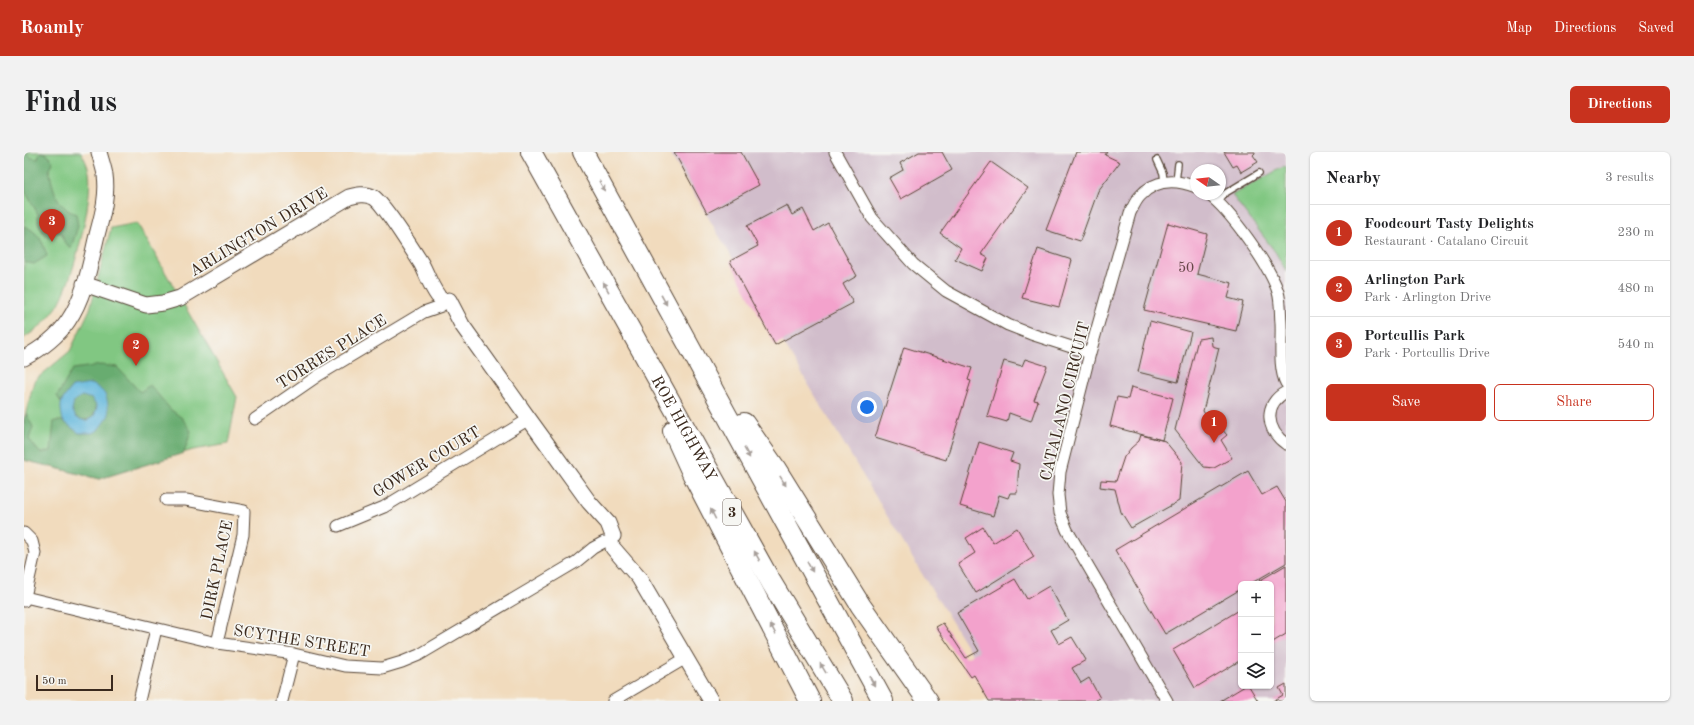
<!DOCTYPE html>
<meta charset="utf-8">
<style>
:root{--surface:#fff;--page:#f2f2f2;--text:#202124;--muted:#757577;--line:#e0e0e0;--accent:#c8321e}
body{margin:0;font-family:"Old Standard TT",serif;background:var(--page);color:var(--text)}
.controls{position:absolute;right:12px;bottom:12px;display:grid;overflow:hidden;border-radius:6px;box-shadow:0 1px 3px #0004}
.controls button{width:36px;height:36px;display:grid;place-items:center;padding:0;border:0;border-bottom:1px solid var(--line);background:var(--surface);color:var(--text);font:20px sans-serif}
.compass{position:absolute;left:1166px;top:12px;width:36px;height:36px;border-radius:50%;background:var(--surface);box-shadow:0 1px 3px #0004;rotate:284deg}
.scale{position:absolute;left:12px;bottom:10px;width:77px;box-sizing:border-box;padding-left:4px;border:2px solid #3b2a1e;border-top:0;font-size:11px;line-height:14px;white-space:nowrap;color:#3b2a1e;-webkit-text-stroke:3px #f6f6f2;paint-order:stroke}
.you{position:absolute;left:843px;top:255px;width:14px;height:14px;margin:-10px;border:3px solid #fff;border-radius:50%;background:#1a73e8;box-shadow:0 0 0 6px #1a73e833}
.badge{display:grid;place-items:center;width:26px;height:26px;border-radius:50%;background:var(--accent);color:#fff;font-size:13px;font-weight:700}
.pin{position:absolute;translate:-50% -33px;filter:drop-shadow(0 1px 2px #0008)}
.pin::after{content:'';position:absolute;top:21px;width:14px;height:12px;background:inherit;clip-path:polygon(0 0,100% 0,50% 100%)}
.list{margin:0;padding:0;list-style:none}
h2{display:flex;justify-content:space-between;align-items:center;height:52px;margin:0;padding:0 16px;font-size:17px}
h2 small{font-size:13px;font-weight:400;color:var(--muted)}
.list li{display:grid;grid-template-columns:26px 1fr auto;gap:12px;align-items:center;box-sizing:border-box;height:56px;padding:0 16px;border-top:1px solid var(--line)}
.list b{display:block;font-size:15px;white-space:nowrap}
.list p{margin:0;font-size:13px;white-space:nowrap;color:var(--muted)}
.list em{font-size:13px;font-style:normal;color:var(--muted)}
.actions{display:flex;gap:8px;padding:12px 16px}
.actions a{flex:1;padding:9px 0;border:1px solid var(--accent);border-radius:6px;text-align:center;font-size:14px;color:var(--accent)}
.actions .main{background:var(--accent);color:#fff}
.icon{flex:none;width:22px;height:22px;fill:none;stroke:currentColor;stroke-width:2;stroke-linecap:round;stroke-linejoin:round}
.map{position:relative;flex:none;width:1262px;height:549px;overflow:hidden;border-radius:6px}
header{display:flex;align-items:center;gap:24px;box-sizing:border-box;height:56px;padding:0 20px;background:var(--accent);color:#fff}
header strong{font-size:19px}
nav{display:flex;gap:22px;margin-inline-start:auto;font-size:14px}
.intro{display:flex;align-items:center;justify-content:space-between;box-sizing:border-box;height:96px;padding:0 24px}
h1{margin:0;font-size:28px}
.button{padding:10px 18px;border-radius:6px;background:var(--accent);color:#fff;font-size:14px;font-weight:700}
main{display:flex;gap:24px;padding:0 24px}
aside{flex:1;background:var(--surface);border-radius:6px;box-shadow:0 1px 3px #0004}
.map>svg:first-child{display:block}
.industrial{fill:#d1bdcb;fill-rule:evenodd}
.green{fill:#81c782;stroke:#5e7850}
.forest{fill:#68ac70;stroke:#526b47}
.water{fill:#5fb6dc;stroke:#4d707d;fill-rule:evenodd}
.building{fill:#f3a2cc}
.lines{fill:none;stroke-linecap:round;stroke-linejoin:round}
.lane-casing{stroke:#564536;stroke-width:8}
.street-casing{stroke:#564536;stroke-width:13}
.secondary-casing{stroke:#564536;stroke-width:17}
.highway-casing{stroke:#564536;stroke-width:22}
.lane{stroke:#fff;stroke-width:5.5}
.street{stroke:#fff;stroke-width:11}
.secondary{stroke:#fff;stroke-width:15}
.highway{stroke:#fff;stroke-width:20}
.oneway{fill:#a79f9a}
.labels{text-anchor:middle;stroke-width:3.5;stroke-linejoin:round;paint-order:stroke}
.number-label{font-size:14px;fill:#69484a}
.shield{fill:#f6f6f2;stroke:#73675e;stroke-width:1}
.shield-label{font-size:15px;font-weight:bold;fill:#3b2a1e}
.street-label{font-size:16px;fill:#3b2a1e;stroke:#f6f6f2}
</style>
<header>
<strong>Roamly</strong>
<nav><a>Map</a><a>Directions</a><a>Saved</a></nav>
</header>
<div class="intro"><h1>Find us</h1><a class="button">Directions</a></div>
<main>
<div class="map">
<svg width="1262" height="549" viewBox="0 0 1262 549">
<rect width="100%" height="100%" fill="#f6f6f2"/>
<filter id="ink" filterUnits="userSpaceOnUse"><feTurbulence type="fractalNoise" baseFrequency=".025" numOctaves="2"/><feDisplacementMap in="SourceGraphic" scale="8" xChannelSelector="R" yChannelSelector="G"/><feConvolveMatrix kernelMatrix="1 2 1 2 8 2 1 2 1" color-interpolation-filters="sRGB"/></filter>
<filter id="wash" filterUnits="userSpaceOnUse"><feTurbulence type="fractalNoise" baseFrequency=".012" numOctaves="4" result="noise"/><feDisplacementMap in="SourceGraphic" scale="16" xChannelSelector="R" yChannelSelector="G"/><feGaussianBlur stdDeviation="0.9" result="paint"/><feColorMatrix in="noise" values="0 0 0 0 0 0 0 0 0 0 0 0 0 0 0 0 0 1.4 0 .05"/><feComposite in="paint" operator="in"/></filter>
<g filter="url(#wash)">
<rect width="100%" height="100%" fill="#f1dbbd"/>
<!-- industrial -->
<path class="industrial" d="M645,0H1262V549H977L895,417ZM1172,18H1196V42H1172ZM1217,432H1247V534H1217Z"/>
<!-- green -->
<path class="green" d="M0,0H57C60,6 64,13 65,20C70,46 48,133 33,155C22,170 15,176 0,186Z
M1261,14L1262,15V119L1252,101L1208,43Z
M113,71L213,245L204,292L169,298L75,327L0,308V268L10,229L46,199L66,157L87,76Z"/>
<!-- forest -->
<path class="forest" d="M0,0L8,6L14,7L16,0C23,0 26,5 29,10L25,17C29,36 32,55 52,62L54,74L47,96L40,90L38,81L29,80L25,86L20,82L14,71V62L1,39Z
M0,74C15,80 19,90 23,104L10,112L0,110Z
M77,213L93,215L116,240L126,233L146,257L158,266L167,279L160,301L75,327L0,308V268L2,261L9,275L5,287L16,301L27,299L30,269H39L55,281H68L82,243L48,235L37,250L33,244L49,217Z
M48 256a12 12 0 1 1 24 0a12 12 0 1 1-24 0Z"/>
<!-- water -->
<path class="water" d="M67,232C84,240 83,245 85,263L74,278L68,281H55L39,269C35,250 36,251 48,235ZM58,244L68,247L73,255L70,264L62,269L53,266L48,258L50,249Z"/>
<g id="blocks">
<!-- building -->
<path class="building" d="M650,0H717L735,33L683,61Z
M895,0H918L928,18L877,47L865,26L879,18L876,11Z
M1052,0H1083L1081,3L1096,10L1074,39L1056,89L1022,78Z
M1200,0H1231V1L1229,3L1234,10L1217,20L1213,13L1209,15Z
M967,10L1004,36L957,102L964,106L958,119L931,107L937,96L916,81Z
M763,53L768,63L779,57L790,79L804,71L833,124L819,132L829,151L751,193L706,109L734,94L723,74Z
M1144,71L1183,82L1173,122L1208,131L1204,146L1219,150L1212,179L1120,158Z
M1014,97L1048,108L1035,155L998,146Z
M1126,169L1167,180L1154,230L1114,220Z
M1187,185L1188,194L1195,196L1179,259L1183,265L1191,269L1203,283L1197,288L1208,306L1190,316L1180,315L1151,278L1174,187Z
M880,195L948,216L944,228L947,229L922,308L851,286Z
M1001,207L1023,214L1010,248L1014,249L1007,269L985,261L983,270L963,264L980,209L998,214Z
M1107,235L1149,246L1138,288L1086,274L1093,245L1104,247Z
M1117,283L1141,289L1158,310L1155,349L1107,376L1097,360L1091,337L1076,335L1077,328L1092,329L1100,305L1107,296L1115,289Z
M955,290L989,301L986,309L995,312L993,341H986L984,346L975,343L969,364L936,354Z
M1224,319L1238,343L1253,335L1262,350V411L1226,432H1217V437L1141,482L1091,398Z
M959,375L969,391L993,376L1010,405L952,441L934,412L951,401L942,386Z
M1262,413V482L1247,491V432H1237L1235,429Z
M991,427L1003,447L1025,434L1044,468L1027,478L1035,492L1048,485L1062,508L1048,516L1057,531L1065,526L1076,546L1070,549H965L950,523L947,525L912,475L919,471L942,506L955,499L933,461Z
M1217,457V508L1171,536L1149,498Z
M1262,532V549H1249L1259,543L1255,536Z
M1221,534H1225L1234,549H1196Z"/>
</g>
</g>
<g filter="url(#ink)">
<use href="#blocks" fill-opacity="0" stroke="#564536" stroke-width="1"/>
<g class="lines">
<defs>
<path id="lane" d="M1133,8L1139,21L1140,30
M1152,29L1154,12
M1194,50L1200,42L1235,21"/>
<path id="street" d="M811,0L848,66L889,112L922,139L984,173L1007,182L1066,201
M1184,42C1206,58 1246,114 1254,140C1257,150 1256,161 1257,171C1258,188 1254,216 1262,231
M1262,240C1239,252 1242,278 1262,292
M231,267L295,223L400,160L417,154
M142,348H162L220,359L219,383L193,491
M314,374L360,355L505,267
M0,381L8,389L11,401L0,449
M1,445L193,491L270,502L321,514L358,516L378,510L395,503L552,410L569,396L580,390
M115,549L132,477
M258,549L270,502
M589,549L662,506
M1143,549L1043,378L1036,361L1034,343L1036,320L1066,201L1106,61C1109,55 1112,48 1116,44C1131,27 1152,27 1172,35"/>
<path id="secondary" d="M60,132L122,153L139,151L156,146L325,45C333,43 341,41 349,45C358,49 390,100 397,111C403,122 406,133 414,144
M425,148L438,173L505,267L565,350L584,371L589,384
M0,206C17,197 33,185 44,169C61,144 66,112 73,83C78,64 84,44 81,23C80,16 77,8 75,0
M589,396L615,426L687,549"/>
<g id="highway">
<path id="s1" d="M507,0L747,430L819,549"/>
<path d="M559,0L859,549"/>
<path d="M720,271L752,317L837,454L904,549"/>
<path d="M649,279L669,323L786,549"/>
</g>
</defs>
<!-- lane casing -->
<use href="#lane" class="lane-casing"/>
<!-- street casing -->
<use href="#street" class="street-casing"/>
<!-- secondary casing -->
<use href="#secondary" class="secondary-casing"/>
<!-- highway casing -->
<use href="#highway" class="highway-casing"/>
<!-- lane -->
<use href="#lane" class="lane"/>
<!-- street -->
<use href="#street" class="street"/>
<!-- secondary -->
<use href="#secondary" class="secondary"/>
<!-- highway -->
<use href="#highway" class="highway"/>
</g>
<!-- one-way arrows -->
<defs><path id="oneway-solid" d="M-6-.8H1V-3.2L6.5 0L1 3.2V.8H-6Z"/></defs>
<g class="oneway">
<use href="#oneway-solid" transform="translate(578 34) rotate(61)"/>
<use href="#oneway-solid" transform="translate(582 135) rotate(-119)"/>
<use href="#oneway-solid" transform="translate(640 148) rotate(61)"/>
<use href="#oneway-solid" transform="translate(723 301) rotate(61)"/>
<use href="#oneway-solid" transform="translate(759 329) rotate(58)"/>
<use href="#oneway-solid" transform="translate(689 362) rotate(-117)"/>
<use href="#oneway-solid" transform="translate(733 404) rotate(-119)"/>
<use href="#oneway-solid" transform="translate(786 415) rotate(61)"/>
<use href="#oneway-solid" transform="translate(749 477) rotate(-118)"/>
<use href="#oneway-solid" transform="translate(799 516) rotate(-121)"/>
<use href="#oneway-solid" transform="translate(848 529) rotate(61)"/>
</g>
</g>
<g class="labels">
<!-- number labels -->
<g class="number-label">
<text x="1162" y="120">50</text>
</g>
<!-- shield labels -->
<rect class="shield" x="699" y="347" width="18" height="26" rx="3"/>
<g class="shield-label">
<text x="708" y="365">3</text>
</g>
<!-- street labels -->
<g class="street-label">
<text transform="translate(234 79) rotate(-31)" y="6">ARLINGTON DRIVE</text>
<text transform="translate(307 199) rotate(-32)" y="6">TORRES PLACE</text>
<text transform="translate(1040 249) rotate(-76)" y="6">CATALANO CIRCUIT</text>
<text dy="6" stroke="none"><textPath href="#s1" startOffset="316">ROE HIGHWAY</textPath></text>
<text transform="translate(402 309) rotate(-31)" y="6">GOWER COURT</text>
<text transform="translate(192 418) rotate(-78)" y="6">DIRK PLACE</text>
<text transform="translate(278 488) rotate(9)" y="6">SCYTHE STREET</text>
</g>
</g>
</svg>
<div class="controls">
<button>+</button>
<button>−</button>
<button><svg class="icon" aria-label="layers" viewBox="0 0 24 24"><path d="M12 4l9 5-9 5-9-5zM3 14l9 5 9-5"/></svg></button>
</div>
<svg class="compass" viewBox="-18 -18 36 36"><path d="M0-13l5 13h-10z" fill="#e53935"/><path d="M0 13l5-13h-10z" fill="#757577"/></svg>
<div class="scale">50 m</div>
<div class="you"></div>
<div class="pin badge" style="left:1190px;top:291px">1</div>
<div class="pin badge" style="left:112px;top:214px">2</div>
<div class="pin badge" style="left:28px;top:90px">3</div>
</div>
<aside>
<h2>Nearby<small>3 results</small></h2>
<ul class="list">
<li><span class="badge">1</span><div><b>Foodcourt Tasty Delights</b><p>Restaurant · Catalano Circuit</p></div><em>230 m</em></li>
<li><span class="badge">2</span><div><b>Arlington Park</b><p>Park · Arlington Drive</p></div><em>480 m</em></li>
<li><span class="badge">3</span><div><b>Portcullis Park</b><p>Park · Portcullis Drive</p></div><em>540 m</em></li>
</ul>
<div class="actions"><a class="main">Save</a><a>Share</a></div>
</aside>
</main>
